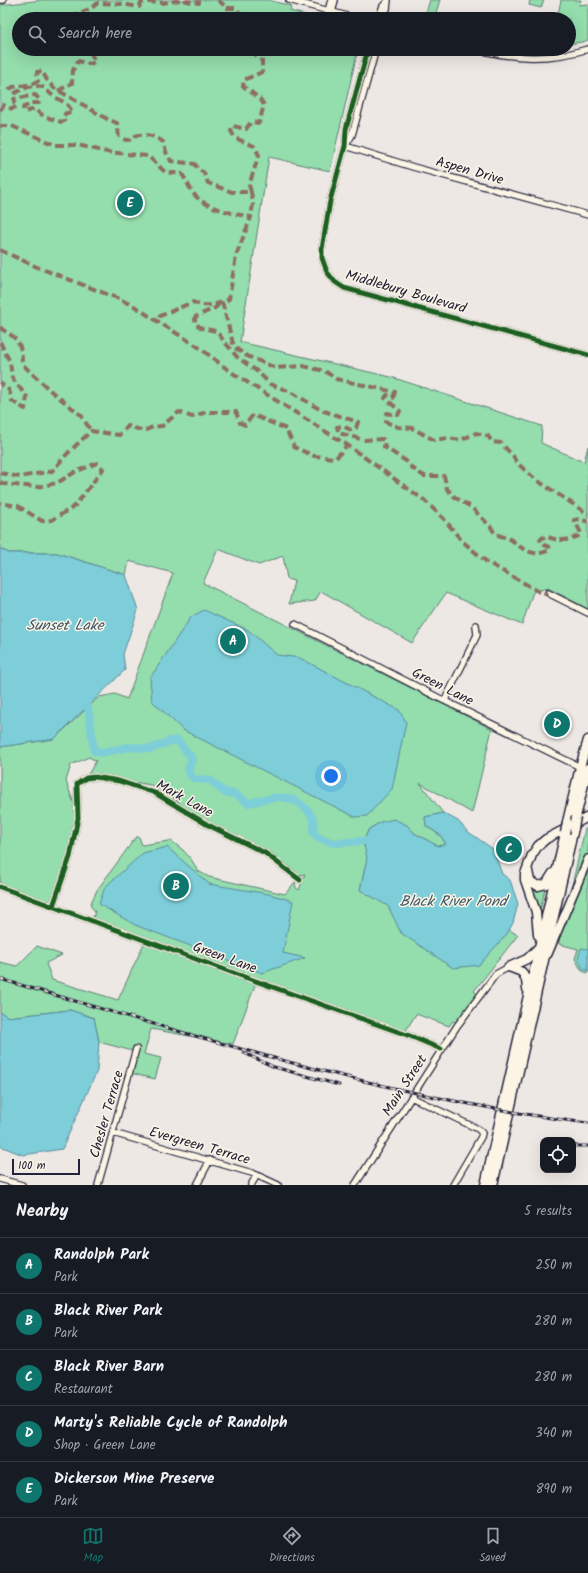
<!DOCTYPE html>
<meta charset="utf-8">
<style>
:root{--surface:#171b24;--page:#20242c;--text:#f1f3f6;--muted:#9ea1a6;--line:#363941;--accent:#0f766e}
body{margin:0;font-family:Kalam,sans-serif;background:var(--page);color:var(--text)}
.controls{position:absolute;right:12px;bottom:12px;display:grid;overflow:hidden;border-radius:8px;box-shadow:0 4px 16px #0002}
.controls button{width:36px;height:36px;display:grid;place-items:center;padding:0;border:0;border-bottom:1px solid var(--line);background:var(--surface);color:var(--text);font:20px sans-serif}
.scale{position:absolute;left:12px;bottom:10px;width:68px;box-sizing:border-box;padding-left:4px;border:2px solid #22223b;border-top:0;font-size:11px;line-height:14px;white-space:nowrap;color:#22223b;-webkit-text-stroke:3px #fcf5e5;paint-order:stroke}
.you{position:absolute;left:331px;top:776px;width:14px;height:14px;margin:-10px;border:3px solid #fff;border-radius:50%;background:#1a73e8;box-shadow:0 0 0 6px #1a73e833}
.badge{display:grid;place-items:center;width:26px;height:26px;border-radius:50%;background:var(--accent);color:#fff;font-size:13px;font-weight:700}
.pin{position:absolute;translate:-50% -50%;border:2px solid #fff;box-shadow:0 1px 4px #0006}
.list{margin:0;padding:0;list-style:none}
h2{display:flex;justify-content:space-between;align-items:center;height:52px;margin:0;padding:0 16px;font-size:17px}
h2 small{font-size:13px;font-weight:400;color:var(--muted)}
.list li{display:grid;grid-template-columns:26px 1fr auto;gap:12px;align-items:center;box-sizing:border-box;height:56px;padding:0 16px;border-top:1px solid var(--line)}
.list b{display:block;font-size:15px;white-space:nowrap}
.list p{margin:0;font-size:13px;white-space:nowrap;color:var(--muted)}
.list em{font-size:13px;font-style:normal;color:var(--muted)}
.icon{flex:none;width:22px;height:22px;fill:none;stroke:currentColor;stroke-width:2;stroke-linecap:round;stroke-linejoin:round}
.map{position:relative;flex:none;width:588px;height:1185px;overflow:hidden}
.search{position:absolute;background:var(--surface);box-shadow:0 4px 16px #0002;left:12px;right:12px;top:12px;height:44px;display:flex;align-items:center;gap:10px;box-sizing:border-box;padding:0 14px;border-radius:22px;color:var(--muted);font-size:15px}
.sheet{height:332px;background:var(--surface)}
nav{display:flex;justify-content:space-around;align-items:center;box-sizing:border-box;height:56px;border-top:1px solid var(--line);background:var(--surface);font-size:11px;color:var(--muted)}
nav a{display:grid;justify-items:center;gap:2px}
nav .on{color:var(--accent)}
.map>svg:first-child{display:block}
.green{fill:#94ddac;stroke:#5b8074}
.water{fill:#7eced9;stroke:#59899a}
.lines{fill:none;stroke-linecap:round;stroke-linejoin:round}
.river{stroke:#7eced9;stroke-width:8}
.minor-casing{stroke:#22223b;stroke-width:8}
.major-casing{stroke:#22223b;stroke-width:10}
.highway-casing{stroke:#22223b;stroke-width:11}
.minor{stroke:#fcf5e5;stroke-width:5.5}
.major{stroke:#fcf5e5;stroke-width:7}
.highway{stroke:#fcf5e5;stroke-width:8}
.rail-casing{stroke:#22223b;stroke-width:3}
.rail{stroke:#fcf5e5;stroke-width:1.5;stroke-dasharray:4.5;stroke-linecap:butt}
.highway-bridge-casing{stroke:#22223b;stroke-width:11;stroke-linecap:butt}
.highway-bridge{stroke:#fcf5e5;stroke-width:8}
.quiet{stroke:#8d6e63;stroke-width:4;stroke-dasharray:8 4;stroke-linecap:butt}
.cycleway-casing{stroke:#fcf5e5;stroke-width:8}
.cycleway{stroke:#1b5e20;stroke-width:5}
.labels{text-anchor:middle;stroke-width:3;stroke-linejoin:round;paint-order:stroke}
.street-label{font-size:14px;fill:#22223b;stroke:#fcf5e5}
.water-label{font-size:15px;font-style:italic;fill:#3e566a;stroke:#fcf5e5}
</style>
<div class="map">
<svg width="588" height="1185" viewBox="0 0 588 1185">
<rect width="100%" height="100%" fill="#eee8e5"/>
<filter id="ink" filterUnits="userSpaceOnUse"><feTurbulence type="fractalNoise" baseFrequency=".025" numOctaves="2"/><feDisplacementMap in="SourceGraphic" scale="8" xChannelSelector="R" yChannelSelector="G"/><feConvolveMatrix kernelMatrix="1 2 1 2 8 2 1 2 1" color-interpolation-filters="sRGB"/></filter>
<g filter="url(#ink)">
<!-- green -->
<path class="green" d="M42,0H268L291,6L290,11L321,19H19V49H358L330,171L269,157L240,342L391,377L542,426L541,443L584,462L588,446V609L548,588L533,592L522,625L446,593L412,643L321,591L315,601L289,604L294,581L287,579L283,556L259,565L218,549L203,583L492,729L472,813L420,783L443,813L425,817L426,826L440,835L446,844L438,846L414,833L407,825L381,822L369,829L363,841L364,846L518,935L474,991L477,994L457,1023L453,1021L449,1026L416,1014L405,1032L316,999L315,1000L257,980L233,1044L151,1029L144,1054L161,1058L155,1079L130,1073L136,1052L99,1042L94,1018L70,1010L8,1017L0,1012V962L17,966L37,946L62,955L46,963L52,980L118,1000L146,939L93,918L95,912L90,905L97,890L136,837H139L142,845L169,841L170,840L183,850L191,859L198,871L209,877L285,894L295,882L296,888L299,890L305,874L300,875L270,852L198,817L164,791L151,785L140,783L87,776L96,761L89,757L71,765L66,781L80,821L50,904L0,885V747L54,739L99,697L115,694L127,699L173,573L129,561L126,575L57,553H9L0,549V5Z
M430,0H440L434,19H424Z
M530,0H544L541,8L529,5Z
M561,0H581L579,5L588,4V40L582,42L569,44V19H557Z
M588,828V973L582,971L575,959L578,949L559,944V934L569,898L585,829Z
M528,882L539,889H545L539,916Z"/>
<!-- water -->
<path class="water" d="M0,549L9,553H57L126,575L138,610L123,654L125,670L54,739L0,747Z
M204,610L248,630L277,655L300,658L399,710L406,722L392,789L367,816L355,817L183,730L152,701L150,678L191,617Z
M443,813L458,821L467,831L493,849L502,874L510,880L518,904L513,923L507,934L479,965L453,968L401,933L388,906L360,890L367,858L363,841L369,829L381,822L394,819L407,825L414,833L438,846L446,844L440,835L426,826L425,817Z
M167,847L209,884L269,894L293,901L283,953L305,958L262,973L135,925L99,904L105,887L143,853Z
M581,948L588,949V971L583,969L578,959Z
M70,1010L94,1018L99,1042L97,1071L62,1149L23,1155L0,1146V1012L8,1017Z"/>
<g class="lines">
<!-- river -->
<path class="river" d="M88,707L94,751L101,753
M104,752L129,747L151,749L170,741L177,740L191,757L192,760L188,770L191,776L195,779L210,780L224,792L235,794L248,803C270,799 289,790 306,809C309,812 312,815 313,819C315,823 313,828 313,832L317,837L334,843L363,841"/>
<defs>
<path id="minor" d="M0,0H3
M289,0L358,19
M328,11L331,0
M332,13L335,0
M378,19L383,6L387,2
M382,19L387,9L388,0
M368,49L346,129L345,146L330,201L322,249V258L327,272L335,282L344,288L588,355
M475,49C515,59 548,61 588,49
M346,145L352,135L376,49
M345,146L413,167L588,215
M548,593L588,613
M295,624L441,699L580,767
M445,700L477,635L476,625
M0,887L239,975L410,1036L441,1049
M53,906L70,857L78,818L77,784L86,778L95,777L119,781L155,793L208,825L265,853L300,880
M411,1097L478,1129L482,1133L481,1137L453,1185
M113,1133L252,1173L278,1185
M0,1179L22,1185
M98,1185L136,1049
M197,1185L210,1160
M251,1185L257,1175
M355,1185L457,1026L496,974L509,967"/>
<path id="major" d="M548,954L588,859"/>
<path id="highway" d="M576,817L588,768
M567,822L580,767L588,740
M528,871L530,881L538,886L546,884L553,873
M538,935L536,912L525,880V874L532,855L538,846L546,839L588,817
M509,967L522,972L526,980L527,989
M509,967L527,959L539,947
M485,1185L565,833
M493,1185L574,828"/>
</defs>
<!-- minor casing -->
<use href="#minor" class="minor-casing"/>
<!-- major casing -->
<use href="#major" class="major-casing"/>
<!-- highway casing -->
<use href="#highway" class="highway-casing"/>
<!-- minor -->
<use href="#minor" class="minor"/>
<!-- major -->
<use href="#major" class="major"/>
<!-- highway -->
<use href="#highway" class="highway"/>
<defs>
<path id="rail" d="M0,979C193,1035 387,1098 588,1123
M244,1053L274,1067L339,1085
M573,1146H588"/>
</defs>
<!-- rail casing -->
<use href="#rail" class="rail-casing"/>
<!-- rail -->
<use href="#rail" class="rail"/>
<defs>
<path id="highway-bridge" d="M574,828L576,817
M565,833L567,822"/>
</defs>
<!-- highway-bridge casing -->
<use href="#highway-bridge" class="highway-bridge-casing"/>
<!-- highway-bridge -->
<use href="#highway-bridge" class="highway-bridge"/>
<!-- quiet -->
<path class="quiet" d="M218,0L227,8H236L244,19
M80,19L76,14L90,9L98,3L122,4L139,7L141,3L148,2L163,3L180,0L199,3V0
M58,91L72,83L73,70L78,61L90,64L95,62L89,49
M0,110L4,105L12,109L17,106L14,103V99L35,95L39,99V103H31L23,108L24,112L35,109C42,117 51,118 61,122L64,121L63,116L66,113H72C71,104 59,100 52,95C49,93 46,88 42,87C33,84 22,89 15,93L10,89L13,87L33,84L38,81L37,72L42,71L47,80L54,88L109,120L117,123L119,136C131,145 129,137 139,135C149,134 156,137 163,142L166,152L171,161L195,164L198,169L204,173L208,183L232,192H251L253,204L251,217
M0,126H12L55,145H78L107,152L148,156L165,172L182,174C186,180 189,187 193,193C204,208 234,214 251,217L236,256L229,299C217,305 205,308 193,302L160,316L157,321
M251,192L249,185L259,155L254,146L235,138L231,131L233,126L246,129L251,122L259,123L264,105L260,99L243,86L244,80L262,72V61L253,52V49
M0,250L37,267L117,298L134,306L157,321L197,346L231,372L347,445L424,500L444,519L462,541L487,562L543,594L548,593
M222,302L234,347L247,356L276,368L303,366L325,371L336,379L395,392L393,398L387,395L385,398L400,411L398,415L387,413L386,422L398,427L412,428L434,440L448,438L461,440L476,433L488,436L492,442L501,443L513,456L516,462L535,479L588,514
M219,304L215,308L195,317V323L201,328L216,331L237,357L258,372L270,384L291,392L321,410L358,422L356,428L351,430L343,426L337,427L339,433L364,440L383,439L385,442L384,447L406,461L412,468L424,476H444L447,489L456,498L471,507L491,527L495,534L510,539L526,551L538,554L550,550L549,547L542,544L540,539L546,536C558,542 569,541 581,535L580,531L574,520L580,519L588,522
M0,327C3,331 7,332 11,335C21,343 22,351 22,364L52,392L81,415L91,431
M0,342L10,362L12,378L27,397L25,409L12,401L9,390L0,383
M0,473L20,477L52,471L67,454L91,431L119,435L128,426L144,431L153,427L162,426L179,412L192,417L206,412H236L240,423L245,425L253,415L286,429L294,447L314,456L336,458L347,445
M0,482L4,484L37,487L57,483L75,472L97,463L103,469L75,506L52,520L42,521L18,506L0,503"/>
<defs>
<path id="cycleway" d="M368,49L346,129L345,146L330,201L322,249V258L327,272L335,282L344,288L588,355
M0,887L239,975L410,1036L441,1049
M53,906L70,857L78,818L77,784L86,778L95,777L119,781L155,793L208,825L265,853L300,880"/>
</defs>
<!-- cycleway casing -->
<use href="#cycleway" class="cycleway-casing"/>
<!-- cycleway -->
<use href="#cycleway" class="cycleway"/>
</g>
</g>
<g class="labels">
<!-- street labels -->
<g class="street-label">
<text transform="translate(470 170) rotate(16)" y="5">Aspen Drive</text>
<text transform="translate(406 291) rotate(16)" y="5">Middlebury Boulevard</text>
<text transform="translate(443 686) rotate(27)" y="5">Green Lane</text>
<text transform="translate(185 798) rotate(29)" y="5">Mark Lane</text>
<text transform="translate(225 957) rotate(20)" y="5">Green Lane</text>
<text transform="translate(404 1085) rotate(-57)" y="5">Main Street</text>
<text transform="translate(106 1114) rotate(-74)" y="5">Chesler Terrace</text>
<text transform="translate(200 1145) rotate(16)" y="5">Evergreen Terrace</text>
</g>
<!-- water labels -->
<g class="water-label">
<text x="65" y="630">Sunset Lake</text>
<text x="453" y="906">Black River Pond</text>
</g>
</g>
</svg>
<div class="controls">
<button><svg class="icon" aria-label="locate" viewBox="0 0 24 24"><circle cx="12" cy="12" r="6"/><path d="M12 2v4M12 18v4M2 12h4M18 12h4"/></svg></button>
</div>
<div class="scale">100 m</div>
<div class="you"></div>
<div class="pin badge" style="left:233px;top:641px">A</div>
<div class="pin badge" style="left:176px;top:886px">B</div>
<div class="pin badge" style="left:509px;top:849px">C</div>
<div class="pin badge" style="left:557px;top:724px">D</div>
<div class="pin badge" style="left:130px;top:203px">E</div>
<div class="search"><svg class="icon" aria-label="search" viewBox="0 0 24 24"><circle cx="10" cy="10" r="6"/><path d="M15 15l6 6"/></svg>Search here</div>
</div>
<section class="sheet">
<h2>Nearby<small>5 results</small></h2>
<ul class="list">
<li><span class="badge">A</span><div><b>Randolph Park</b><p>Park</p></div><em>250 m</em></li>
<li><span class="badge">B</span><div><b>Black River Park</b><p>Park</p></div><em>280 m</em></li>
<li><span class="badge">C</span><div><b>Black River Barn</b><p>Restaurant</p></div><em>280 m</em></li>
<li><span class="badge">D</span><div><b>Marty's Reliable Cycle of Randolph</b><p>Shop · Green Lane</p></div><em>340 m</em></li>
<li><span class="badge">E</span><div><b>Dickerson Mine Preserve</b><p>Park</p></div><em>890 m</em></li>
</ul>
</section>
<nav>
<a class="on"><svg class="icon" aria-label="map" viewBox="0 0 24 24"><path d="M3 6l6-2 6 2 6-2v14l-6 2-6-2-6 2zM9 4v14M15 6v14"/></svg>Map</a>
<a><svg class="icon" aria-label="directions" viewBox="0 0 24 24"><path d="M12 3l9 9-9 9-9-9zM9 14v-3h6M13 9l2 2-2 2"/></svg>Directions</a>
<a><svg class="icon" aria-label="saved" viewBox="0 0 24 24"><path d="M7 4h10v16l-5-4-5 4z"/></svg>Saved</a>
</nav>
